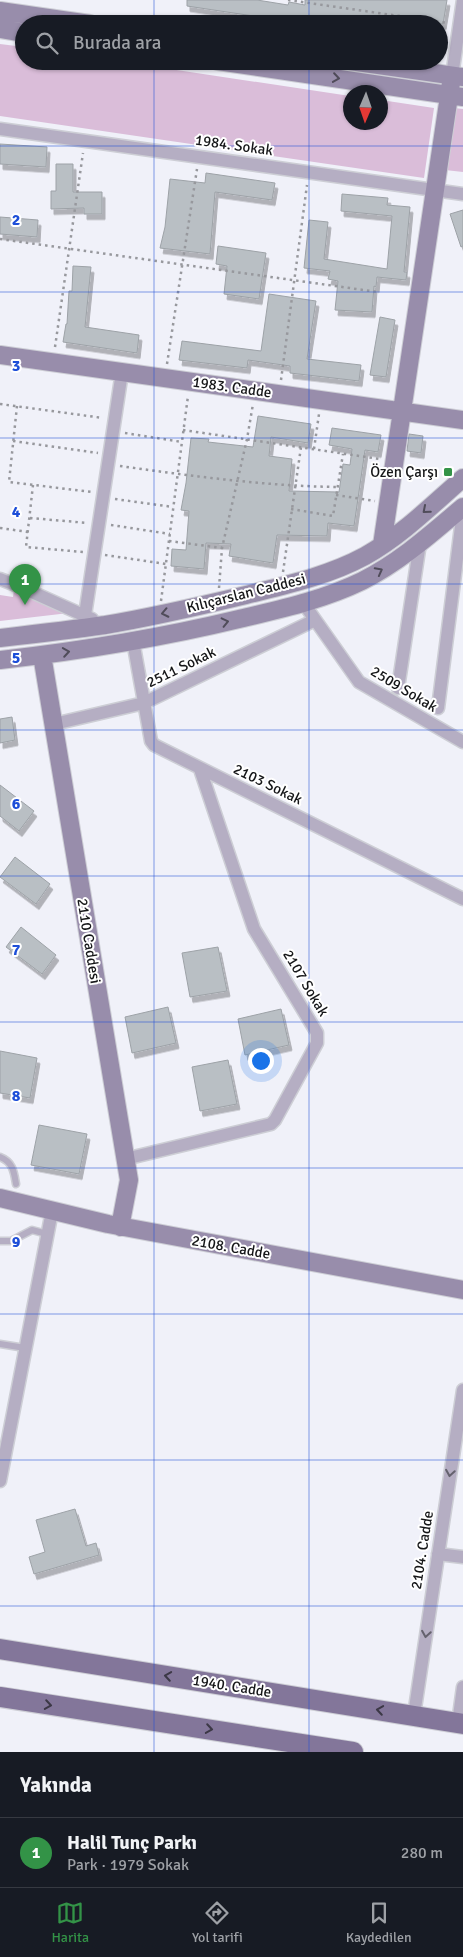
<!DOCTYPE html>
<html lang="tr">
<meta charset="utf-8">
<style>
:root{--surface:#171b24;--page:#242831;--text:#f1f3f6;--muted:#9ea1a6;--line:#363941;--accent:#339347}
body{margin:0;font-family:Signika,sans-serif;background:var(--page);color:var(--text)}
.compass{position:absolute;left:343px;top:85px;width:45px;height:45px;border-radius:50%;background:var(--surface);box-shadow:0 1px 4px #0004;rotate:182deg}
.you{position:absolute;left:260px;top:1060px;width:18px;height:18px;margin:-12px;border:4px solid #fff;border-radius:50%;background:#1a73e8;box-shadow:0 0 0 8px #1a73e833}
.badge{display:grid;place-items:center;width:32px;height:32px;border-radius:50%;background:var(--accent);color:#fff;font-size:16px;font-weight:700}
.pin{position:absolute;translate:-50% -41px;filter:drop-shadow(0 1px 2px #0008)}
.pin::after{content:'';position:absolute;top:26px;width:18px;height:15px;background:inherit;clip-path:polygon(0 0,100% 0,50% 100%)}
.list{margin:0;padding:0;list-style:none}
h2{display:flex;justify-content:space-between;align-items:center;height:65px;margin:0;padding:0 20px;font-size:21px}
h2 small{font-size:16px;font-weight:400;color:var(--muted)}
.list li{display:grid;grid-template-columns:32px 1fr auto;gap:15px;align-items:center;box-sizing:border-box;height:70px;padding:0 20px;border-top:1px solid var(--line)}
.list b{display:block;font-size:19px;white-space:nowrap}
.list p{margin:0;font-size:16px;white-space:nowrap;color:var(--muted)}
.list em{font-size:16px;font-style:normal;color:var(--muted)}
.icon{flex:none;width:28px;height:28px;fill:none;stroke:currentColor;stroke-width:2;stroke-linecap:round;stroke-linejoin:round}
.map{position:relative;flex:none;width:463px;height:1752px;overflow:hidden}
.search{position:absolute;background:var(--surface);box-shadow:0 1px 4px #0004;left:15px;right:15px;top:15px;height:55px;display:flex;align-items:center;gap:12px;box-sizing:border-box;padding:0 18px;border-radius:28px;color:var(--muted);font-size:19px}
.sheet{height:135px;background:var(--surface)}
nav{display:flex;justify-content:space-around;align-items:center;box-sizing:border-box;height:70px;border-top:1px solid var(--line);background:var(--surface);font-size:14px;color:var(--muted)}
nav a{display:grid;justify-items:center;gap:2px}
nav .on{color:var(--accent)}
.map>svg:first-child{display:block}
.green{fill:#dabdd9}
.building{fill:#b9bfc4;stroke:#9da2a7;filter:url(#shadow)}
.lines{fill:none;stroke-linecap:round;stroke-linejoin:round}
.lane-casing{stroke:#cdced5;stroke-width:9}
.street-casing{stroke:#cdced5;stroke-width:15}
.secondary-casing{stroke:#cdced5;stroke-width:20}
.primary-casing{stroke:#cdced5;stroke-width:22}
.path{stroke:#97989d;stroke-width:2.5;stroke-dasharray:2.5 4;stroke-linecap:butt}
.lane{stroke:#b5aec3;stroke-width:6}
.street{stroke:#b5aec3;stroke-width:12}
.secondary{stroke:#988dab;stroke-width:18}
.primary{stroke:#83769a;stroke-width:20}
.oneway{stroke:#504c5a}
.oneway2{stroke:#65626e}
.oneway3{stroke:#3c3846}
.grid{fill:none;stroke:#1d4ed8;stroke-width:1;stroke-opacity:0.55}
.poi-dot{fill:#339347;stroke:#fff;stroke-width:2}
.labels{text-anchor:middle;stroke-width:4;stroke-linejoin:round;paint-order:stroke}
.street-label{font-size:15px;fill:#151618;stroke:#fff}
.poi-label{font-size:15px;fill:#151618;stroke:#fff;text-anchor:end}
.grid-label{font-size:16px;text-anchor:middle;font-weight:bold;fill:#1d4ed8;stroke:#fff;stroke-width:4;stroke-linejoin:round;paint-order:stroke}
</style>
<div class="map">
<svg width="463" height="1752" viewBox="0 0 463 1752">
<defs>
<filter id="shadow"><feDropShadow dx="3" dy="5.5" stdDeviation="0" flood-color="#0004"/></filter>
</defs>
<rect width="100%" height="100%" fill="#f0f1f9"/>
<!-- green -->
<path class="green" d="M0,44L24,47V61H117L350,96V122H380L381,100L434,108L424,178L0,116Z
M454,108L463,109V172L445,170Z
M14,590L69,613L0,621V595L13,597Z"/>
<!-- building -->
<path class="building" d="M187,0H257L288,5L289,2L305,5V0H447L443,24H320L280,18V20L187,6Z
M0,144L47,147L46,167L0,164Z
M56,164H73V192H102V214H84V208L51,209V191H56Z
M206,173L275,183L272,200L215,192L210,254L160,248L165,227L170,179L205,183Z
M342,194L388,198L387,205L410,207L404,272H407L406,280L377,277L376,287L374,286L372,312L335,310L338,281L328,279L330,271L304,268L309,220L328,222L324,259L387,269L392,216L341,211Z
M463,210V246L461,247L450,214Z
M0,217L38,220L37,237L0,234Z
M218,246L266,253L259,299L224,294L227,266L216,264Z
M73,266L91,267L85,327L139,335L137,353L63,342L66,324H67L69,291H72Z
M269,294L316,301L307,359L361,365L359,381L290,373V366L248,360L247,368L179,360L182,341L261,351Z
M380,317L395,320L386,377L370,375Z
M258,416L311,424L308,443L271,437L269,456L292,459L289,491L339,492L343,464L350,465L352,449L329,445L332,428L381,435L378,452L365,450L354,526L328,523L327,536L277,535L273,563L229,556L231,544L206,543L204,569L171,566L172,549L186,550L189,511L181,510L186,483L191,438L209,439L208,442L253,447Z
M409,434L423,436L421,453L407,451Z
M12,717L15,740L0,743V719Z
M0,785L34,811L19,831L0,816Z
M15,857L50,884L36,904L0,877Z
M21,927L56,955L42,974L6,947Z
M218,947L227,991L190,997L182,953Z
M168,1007L176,1043L132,1053L125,1017Z
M281,1009L289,1045L245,1055L238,1019Z
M0,1051L37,1058L30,1098L0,1093Z
M228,1060L237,1104L200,1111L192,1067Z
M39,1125L87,1134L79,1174L31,1165Z
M75,1509L86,1546L96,1543L99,1555L34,1574L29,1557L45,1552L36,1520Z"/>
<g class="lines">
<defs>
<path id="lane" d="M0,1157C13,1162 14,1172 16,1184
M0,1241H11L32,1230L47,1234
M0,1344L25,1348"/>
<path id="street" d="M452,76L463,0
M0,129L463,194
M0,579L23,588L92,619
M304,604L359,682L463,742
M85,615L122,372
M133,641L151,741L154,745L463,899
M398,688L420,543
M438,708L463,511
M54,724L144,703L315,620
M125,1159L271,1124L275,1120L317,1043V1033L254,929L200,769
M0,1481L52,1211
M438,1554L463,1557
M414,1715L463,1390
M458,1723L463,1687"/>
<path id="secondary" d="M0,11L90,24
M0,29L24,33
M218,61L463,97
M350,61L463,77
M0,355L463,420
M382,545L452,76
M0,638C35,634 70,630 105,625C153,617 200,606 246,595C286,585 328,576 365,556C401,536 432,505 463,478
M42,655L129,1180L120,1227
M0,660C80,651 160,638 239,619C281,609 323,600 362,581C400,562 431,534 463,507
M0,1198L108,1224L463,1290"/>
<path id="primary" d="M0,1649L463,1724
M0,1697L353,1752"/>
</defs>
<!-- lane casing -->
<use href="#lane" class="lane-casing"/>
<!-- street casing -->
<use href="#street" class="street-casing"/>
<!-- secondary casing -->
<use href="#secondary" class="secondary-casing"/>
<!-- primary casing -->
<use href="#primary" class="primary-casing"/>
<!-- path -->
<path class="path" d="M288,0L448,23
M0,239L378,292
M55,347L83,153
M167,364L197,169
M281,380L307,185
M0,404L103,418
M17,406L9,482L92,492
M183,430L380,459
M125,433L182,442
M13,441L98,453
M314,449L319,414
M120,466C192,476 264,486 337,487
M33,485L26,547L83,552
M336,495L375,501
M115,499L173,507
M291,509L333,516L343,454
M30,518L88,523
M111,525L170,534
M0,528L28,532
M169,541L222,548
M105,555L166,564
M283,572L301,447
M219,588L222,548L247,439L253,404
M161,601L188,396"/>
<!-- lane -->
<use href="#lane" class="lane"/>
<!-- street -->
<use href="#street" class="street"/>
<!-- secondary -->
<use href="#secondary" class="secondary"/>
<!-- primary -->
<use href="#primary" class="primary"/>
</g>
<!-- one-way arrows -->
<defs><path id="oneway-chevron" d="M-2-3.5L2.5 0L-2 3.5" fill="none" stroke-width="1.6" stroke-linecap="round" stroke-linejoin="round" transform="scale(1.25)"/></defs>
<g class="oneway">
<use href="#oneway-chevron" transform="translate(336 78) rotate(8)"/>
<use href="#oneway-chevron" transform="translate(426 510) rotate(139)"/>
<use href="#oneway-chevron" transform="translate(379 571) rotate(-28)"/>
<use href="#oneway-chevron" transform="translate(165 613) rotate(168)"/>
<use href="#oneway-chevron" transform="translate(225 622) rotate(-13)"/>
<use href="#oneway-chevron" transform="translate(66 652) rotate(-9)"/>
</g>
<g class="oneway2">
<use href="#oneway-chevron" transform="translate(450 1473) rotate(99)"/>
<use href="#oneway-chevron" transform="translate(426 1634) rotate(99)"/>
</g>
<g class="oneway3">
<use href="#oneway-chevron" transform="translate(168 1676) rotate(-171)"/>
<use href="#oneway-chevron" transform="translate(48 1705) rotate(9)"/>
<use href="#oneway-chevron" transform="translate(380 1710) rotate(-171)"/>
<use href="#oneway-chevron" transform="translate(209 1729) rotate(9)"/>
</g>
<!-- grid -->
<path class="grid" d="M154,0V24M309,0V24M154,61V1752M309,61V1752M0,146H463M0,292H463M0,438H463M0,584H463M0,730H463M0,876H463M0,1022H463M0,1168H463M0,1314H463M0,1460H463M0,1606H463"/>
<!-- markers -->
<rect class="poi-dot" x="443" y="467" width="10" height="10" rx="2.5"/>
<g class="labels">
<!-- street labels -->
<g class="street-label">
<text transform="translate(234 145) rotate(8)" y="5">1984. Sokak</text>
<text transform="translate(232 387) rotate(8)" y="5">1983. Cadde</text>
<text transform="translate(246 593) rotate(-14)" y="5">Kılıçarslan Caddesi</text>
<text transform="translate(181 667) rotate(-26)" y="5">2511 Sokak</text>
<text transform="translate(404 689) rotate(31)" y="5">2509 Sokak</text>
<text transform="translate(268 784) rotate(26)" y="5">2103 Sokak</text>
<text transform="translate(89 941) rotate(81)" y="5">2110 Caddesi</text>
<text transform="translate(306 983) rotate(59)" y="5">2107 Sokak</text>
<text transform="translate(231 1247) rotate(10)" y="5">2108. Cadde</text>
<text transform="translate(422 1550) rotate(-81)" y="5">2104. Cadde</text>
<text transform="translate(232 1686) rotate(9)" y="5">1940. Cadde</text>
</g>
<!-- poi labels -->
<g class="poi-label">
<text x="438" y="477">Özen Çarşı</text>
</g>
</g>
<g class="grid-label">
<text x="16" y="225">2</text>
<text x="16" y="371">3</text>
<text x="16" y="517">4</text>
<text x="16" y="663">5</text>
<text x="16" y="809">6</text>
<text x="16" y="955">7</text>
<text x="16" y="1101">8</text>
<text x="16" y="1247">9</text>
</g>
</svg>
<svg class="compass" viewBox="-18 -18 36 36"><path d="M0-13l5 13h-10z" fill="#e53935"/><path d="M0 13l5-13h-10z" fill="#9ea1a6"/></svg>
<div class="you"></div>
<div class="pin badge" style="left:25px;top:605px">1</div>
<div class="search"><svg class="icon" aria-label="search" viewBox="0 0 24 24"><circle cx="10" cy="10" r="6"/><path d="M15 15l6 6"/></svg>Burada ara</div>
</div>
<section class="sheet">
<h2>Yakında<small></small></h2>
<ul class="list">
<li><span class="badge">1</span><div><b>Halil Tunç Parkı</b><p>Park · 1979 Sokak</p></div><em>280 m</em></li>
</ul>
</section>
<nav>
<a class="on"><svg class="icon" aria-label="map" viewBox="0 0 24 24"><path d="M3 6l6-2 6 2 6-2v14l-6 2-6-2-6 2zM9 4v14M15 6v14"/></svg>Harita</a>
<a><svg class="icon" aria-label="directions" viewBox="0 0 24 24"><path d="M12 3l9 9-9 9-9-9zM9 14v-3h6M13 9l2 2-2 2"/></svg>Yol tarifi</a>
<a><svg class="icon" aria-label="saved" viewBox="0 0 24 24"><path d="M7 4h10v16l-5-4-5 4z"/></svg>Kaydedilen</a>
</nav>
